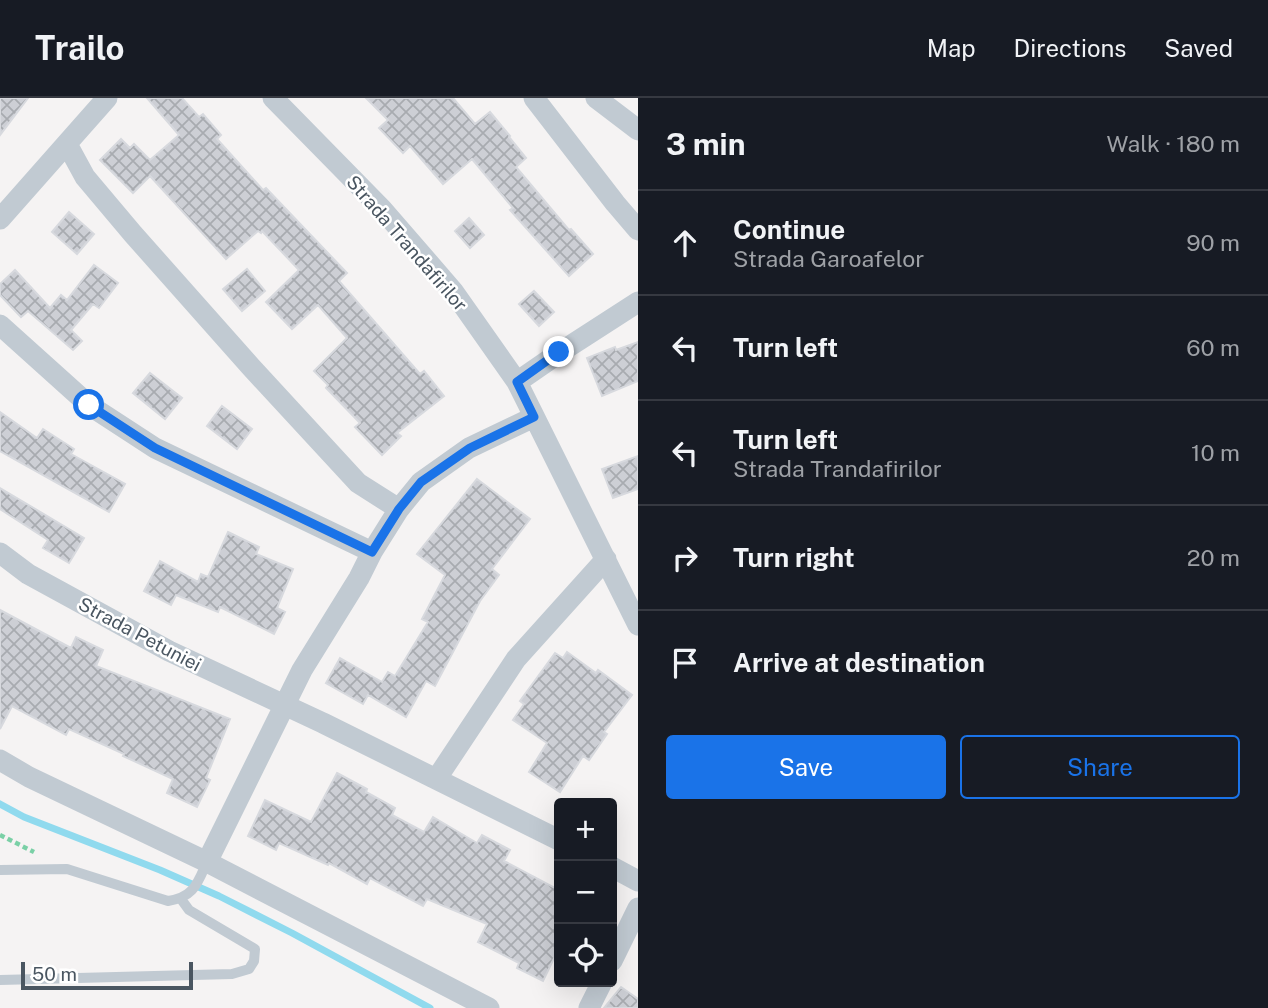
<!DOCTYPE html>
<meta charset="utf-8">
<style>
:root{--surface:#171b24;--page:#242831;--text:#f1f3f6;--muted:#9ea1a6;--line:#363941;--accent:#1a73e8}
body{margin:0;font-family:"Public Sans",sans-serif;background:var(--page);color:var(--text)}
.controls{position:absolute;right:21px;bottom:21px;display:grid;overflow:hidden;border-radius:7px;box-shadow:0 7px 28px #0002}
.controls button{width:63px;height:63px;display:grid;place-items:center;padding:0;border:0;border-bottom:2px solid var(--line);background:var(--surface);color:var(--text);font:35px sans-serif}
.scale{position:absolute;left:21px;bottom:18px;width:172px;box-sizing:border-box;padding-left:7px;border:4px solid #4a5661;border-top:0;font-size:19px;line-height:24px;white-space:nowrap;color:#4a5661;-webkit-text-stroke:5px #fff;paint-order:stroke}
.stop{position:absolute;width:21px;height:21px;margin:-16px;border:5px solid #1a73e8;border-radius:50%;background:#fff}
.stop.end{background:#1a73e8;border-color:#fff;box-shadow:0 2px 7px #0008}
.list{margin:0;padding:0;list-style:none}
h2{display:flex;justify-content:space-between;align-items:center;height:91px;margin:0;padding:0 28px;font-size:30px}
h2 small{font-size:23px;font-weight:400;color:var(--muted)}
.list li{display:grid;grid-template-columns:46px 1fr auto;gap:21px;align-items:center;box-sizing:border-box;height:105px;padding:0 28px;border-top:2px solid var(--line)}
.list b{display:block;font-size:26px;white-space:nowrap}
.list p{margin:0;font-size:23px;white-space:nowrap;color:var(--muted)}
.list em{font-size:23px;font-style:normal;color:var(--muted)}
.actions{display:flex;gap:14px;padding:21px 28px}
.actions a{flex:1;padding:16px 0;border:2px solid var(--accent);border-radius:7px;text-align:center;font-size:24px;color:var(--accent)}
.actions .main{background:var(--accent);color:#fff}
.icon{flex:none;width:38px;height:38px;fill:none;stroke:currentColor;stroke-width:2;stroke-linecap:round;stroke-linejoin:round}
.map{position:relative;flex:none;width:638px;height:910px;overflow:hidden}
header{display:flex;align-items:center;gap:42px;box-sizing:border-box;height:98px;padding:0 35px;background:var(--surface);border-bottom:2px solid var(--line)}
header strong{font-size:33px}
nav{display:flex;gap:38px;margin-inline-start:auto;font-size:24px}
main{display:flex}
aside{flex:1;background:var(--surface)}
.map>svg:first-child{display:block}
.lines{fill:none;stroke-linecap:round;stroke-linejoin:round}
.stream{stroke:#90daee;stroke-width:7}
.building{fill:url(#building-cross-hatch);stroke:#d7d9de;stroke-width:2}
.path{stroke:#7ad0a6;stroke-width:4.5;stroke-dasharray:5 3.5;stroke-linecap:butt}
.lane{stroke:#c1cad2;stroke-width:10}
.street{stroke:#c1cad2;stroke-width:21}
.route{stroke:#1a73e8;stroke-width:9}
.labels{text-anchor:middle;stroke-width:5;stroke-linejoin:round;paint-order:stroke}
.street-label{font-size:19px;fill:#4a5661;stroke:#fff}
</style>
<header>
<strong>Trailo</strong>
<nav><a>Map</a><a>Directions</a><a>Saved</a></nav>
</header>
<main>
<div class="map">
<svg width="638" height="910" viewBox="0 0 638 910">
<defs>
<pattern id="building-cross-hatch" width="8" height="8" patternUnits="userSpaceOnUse" patternTransform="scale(1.75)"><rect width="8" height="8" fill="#cdcfd5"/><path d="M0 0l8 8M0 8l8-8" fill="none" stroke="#a8abb0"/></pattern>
</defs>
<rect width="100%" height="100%" fill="#f5f3f3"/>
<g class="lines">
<!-- stream -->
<path class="stream" d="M0,706L24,719L160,772L219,798L292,835L430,910"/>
</g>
<!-- building -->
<path class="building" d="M0,0H28L0,37Z
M147,0H182L199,19L203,16L221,37L217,41L263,92L266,90L347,175L339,183L420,276L424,273L444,298L397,335L401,338L382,357L355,329L360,325L326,290L328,287L314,273L347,240L318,207L292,231L266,204L299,172L262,133L261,135L258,133L226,161L150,78L133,95L100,62L121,41L130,50L134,46L150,62L179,37Z
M366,0H453L475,26L490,14L510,38L509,39L526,60L516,69L569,132L571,131L593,156L569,178L510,112L513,110L472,61L443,86L410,48L403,55L379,30L388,22Z
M69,114L94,136L77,156L52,134Z
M469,120L484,137L470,150L455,133Z
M94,167L118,185L99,210L93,206L71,232L82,243L73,252L28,213L21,219L0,197V186L15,172L50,210L61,197L67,202Z
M247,171L265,193L242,213L223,191Z
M534,193L554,214L539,228L519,206Z
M638,244V283L602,298L587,260L615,249L616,252Z
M150,275L182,300L165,321L133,295Z
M222,308L252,331L237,351L207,328Z
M0,314L37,340L43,331L74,351L71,356L125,386L109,414L0,353Z
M638,358V391L613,400L602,371Z
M477,381L530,421L492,471L499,477L480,503L435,588L426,583L406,619L368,597L363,606L326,585L340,560L382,584L388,574L395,578L428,524L422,521L445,477L417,456Z
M0,390L84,440L69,465L43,450L48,442L0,411Z
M228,434L259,449L256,456L293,471L277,510L285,514L274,536L220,509L218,514L176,497L171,507L144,493L160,463L198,484L201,476L208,479Z
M0,512L71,550L76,539L103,552L96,568L230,621L206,680L210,682L197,709L167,695L173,681L123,658L124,656L69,631L66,637L12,608L0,631Z
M567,554L596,575L598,572L632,597L604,634L607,636L589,662L583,658L560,694L529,674L547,645L513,622L524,606L520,603L555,555L563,560Z
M337,675L367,691L366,694L395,710L392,717L424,734L433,719L477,745L482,737L510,752L504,763L559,792V850L543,883L517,870L519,865L478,844L487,826L427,801L423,808L370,780L367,786L329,765L328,767L279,745L276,752L248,738L265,702L311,724Z
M621,889L638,901V910H604Z"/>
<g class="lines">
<!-- path -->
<path class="path" d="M0,737L34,754"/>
<!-- lane -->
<path class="lane" d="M0,772L67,771L168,803C194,799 197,786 207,764
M0,882L232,876L249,871L254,863L255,851L189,812L181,801"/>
<!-- street -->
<path class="street" d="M273,0L382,111L453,193L517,284L638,527
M534,0L615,105L638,132
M596,0L638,32
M67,46L85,79L133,136L251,269L358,385L399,411
M0,121L107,0
M0,227L89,307L155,350L372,454
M517,284L559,255L638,204
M0,455L28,476L169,553L323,625L559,742
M0,662L29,679L207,764L489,910
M437,680L516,561L606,461
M207,764L302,572L359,480L372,454L399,411L421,384L469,350L534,319
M612,769L638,783
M612,863L638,810
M589,910L602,884"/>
</g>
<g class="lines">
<!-- route -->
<path class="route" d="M89,307L155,350L372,454L399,411L421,384L470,350L534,319L517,284L559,254"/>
</g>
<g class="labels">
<!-- street labels -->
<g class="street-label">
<text transform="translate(407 145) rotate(49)" y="7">Strada Trandafirilor</text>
<text transform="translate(140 536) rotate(28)" y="7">Strada Petuniei</text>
</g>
</g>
</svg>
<div class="controls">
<button>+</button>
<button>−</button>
<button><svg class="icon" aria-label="locate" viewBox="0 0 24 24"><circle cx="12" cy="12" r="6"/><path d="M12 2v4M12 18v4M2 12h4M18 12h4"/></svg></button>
</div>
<div class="scale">50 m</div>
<div class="stop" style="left:89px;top:307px"></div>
<div class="stop end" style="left:559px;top:254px"></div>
</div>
<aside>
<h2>3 min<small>Walk · 180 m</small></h2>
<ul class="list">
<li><svg class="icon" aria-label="ahead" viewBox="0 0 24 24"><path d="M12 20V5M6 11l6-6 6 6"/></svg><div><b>Continue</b><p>Strada Garoafelor</p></div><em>90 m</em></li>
<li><svg class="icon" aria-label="left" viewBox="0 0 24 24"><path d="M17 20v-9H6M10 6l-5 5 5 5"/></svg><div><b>Turn left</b></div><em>60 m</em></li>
<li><svg class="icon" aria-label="left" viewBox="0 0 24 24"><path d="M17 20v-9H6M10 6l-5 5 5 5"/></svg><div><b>Turn left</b><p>Strada Trandafirilor</p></div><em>10 m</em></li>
<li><svg class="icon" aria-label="right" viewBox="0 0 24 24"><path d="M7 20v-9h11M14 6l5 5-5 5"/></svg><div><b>Turn right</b></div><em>20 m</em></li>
<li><svg class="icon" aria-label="arrive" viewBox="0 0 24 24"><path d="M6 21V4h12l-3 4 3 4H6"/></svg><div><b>Arrive at destination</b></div></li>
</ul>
<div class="actions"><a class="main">Save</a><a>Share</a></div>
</aside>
</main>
